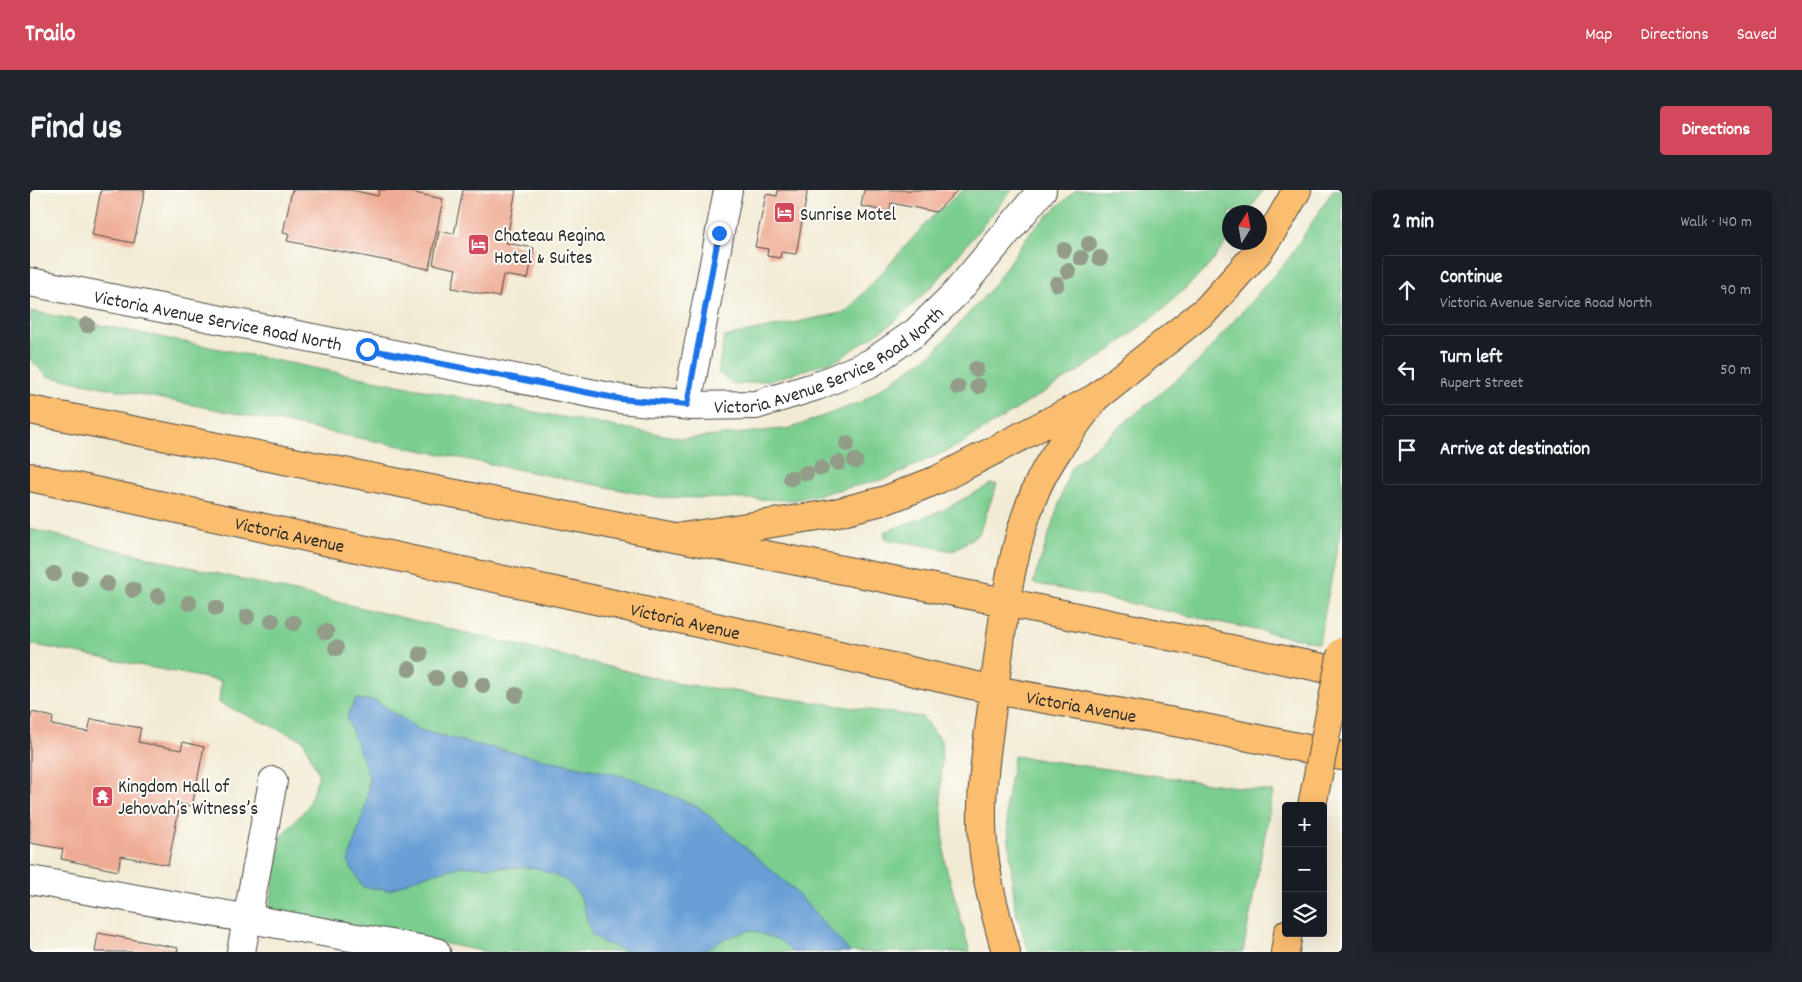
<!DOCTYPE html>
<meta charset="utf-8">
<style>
:root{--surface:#171b24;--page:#20242c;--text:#f1f3f6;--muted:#9ea1a6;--line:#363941;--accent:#d1495b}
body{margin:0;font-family:Dekko,sans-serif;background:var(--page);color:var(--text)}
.controls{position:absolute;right:15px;bottom:15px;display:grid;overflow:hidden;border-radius:5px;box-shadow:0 5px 20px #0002}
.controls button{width:45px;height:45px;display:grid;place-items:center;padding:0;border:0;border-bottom:1px solid var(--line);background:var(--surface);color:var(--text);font:25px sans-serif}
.compass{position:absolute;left:1192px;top:15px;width:45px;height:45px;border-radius:50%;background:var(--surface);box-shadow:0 5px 20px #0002;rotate:11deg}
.stop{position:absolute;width:15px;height:15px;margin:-11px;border:4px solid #1a73e8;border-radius:50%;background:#fff}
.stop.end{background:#1a73e8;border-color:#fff;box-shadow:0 1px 5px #0008}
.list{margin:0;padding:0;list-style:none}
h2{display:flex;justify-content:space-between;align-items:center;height:65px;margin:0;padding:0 20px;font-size:21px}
h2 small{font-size:16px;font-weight:400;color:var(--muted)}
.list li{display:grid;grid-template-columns:32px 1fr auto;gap:15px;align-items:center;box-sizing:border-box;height:70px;margin:0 10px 10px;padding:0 10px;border:1px solid var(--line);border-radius:5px}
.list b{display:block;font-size:19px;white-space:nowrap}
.list p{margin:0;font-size:16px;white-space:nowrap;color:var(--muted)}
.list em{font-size:16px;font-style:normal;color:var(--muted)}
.icon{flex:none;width:28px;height:28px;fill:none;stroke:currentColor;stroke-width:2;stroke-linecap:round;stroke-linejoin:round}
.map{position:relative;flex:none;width:1312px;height:762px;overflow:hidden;border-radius:5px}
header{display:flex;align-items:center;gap:30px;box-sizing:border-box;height:70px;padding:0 25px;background:var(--accent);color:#fff}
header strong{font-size:24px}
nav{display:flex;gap:28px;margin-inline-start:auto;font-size:18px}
.intro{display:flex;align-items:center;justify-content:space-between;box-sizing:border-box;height:120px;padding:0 30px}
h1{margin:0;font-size:35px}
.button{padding:12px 22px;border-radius:5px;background:var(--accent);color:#fff;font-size:18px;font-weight:700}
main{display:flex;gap:30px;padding:0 30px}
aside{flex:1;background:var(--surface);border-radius:5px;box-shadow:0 5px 20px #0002}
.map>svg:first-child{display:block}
.green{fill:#7cce90;stroke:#547c5e}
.water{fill:#689fd6;stroke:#4a6580}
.building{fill:#efac94}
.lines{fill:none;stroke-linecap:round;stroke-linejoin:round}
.minor-casing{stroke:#494844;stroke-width:30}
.major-casing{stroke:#494844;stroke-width:30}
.highway-casing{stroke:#494844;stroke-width:30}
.minor{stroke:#fff;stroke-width:28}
.major{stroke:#fbbd6e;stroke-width:28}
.highway{stroke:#fbbd6e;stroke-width:28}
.highway-bridge-casing{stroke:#494844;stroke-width:30;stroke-linecap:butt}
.highway-bridge{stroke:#fbbd6e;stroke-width:28}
.tree{fill:#929c88}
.route{stroke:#1a73e8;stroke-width:6}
.labels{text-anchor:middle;stroke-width:4;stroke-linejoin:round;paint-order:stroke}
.poi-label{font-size:19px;fill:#2b2b2b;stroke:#fdfcf7;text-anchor:start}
.street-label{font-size:19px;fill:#2b2b2b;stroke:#fdfcf7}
</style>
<header>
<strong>Trailo</strong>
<nav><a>Map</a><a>Directions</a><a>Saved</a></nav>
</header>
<div class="intro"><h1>Find us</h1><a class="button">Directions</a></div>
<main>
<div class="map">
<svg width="1312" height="762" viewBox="0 0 1312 762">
<rect width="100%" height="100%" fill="#fdfcf7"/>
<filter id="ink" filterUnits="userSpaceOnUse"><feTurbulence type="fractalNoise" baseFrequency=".02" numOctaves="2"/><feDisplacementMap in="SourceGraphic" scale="10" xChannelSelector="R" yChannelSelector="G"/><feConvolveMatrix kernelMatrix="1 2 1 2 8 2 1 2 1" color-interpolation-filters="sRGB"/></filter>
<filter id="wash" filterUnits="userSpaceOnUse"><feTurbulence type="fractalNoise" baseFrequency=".0096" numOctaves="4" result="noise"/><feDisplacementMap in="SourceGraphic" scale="20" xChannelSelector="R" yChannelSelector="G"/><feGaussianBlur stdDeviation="1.12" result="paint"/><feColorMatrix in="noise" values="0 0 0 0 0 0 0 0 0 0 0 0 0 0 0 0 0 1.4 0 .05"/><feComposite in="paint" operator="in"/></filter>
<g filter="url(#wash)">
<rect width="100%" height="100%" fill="#f2ebd4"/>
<!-- green -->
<path class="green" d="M933,0H982L907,91L864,132L809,169L746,189L705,195L688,183L694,147L816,122L900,29Z
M1046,0H1233L1219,22H1200L1199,49L1177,78L1132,120L1074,165L929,255L856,289L764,310L627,307L17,186L0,169L1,121L498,221L656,249L761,238L831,212L903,163L959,101L1002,40Z
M1303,0H1312V333L1289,453L1003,393L1041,277L1167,173L1259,68Z
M961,294H967L949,344L923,361L856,349L854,342L911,321Z
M0,339L651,494L892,527L912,552L911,608L915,673L940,762H457L239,719L252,645L277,618L289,585L273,550L189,513L191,491L0,454Z
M984,566L1243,602L1213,762H999L985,719L976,616Z"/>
<!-- water -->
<path class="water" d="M326,509L346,511L390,540L444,554L601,588L670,618L761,697L820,762H762L751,751L721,740L694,749L672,762H599L574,753L561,744L551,707L537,691L508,678L433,676L389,687L360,700L333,697L318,672L337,611L339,587L317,527Z"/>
<g id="blocks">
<!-- building -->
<path class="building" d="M71,0H115L104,53L62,45Z
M262,0H321L348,6L349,0H370L413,9L399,79L257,51L259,44L253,43Z
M433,0H486L476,53L504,58L498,89L473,85L469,107L422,98L426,79L403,74L409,41L424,44Z
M748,0H777V4L766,64L751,62L750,68L737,66L738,59L725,57L736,4L747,6Z
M834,0H928L906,22L861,13L859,22L831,16Z
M2,522L23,527L22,535L58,542L61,529L111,538L108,552L151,560L153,552L174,557L162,616L150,614L138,675L91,666L88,681L31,669L33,659L0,653V533Z
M68,743L148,758L147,762H65Z"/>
</g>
</g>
<g filter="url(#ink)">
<use href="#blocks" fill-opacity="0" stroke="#494844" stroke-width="1"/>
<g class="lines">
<defs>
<g id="minor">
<path id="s1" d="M0,92L590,209L662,216L726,215L787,196L841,173L886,142L927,102L1012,0"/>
<path d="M657,215L698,0"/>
<path d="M0,690L406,762"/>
<path d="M211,762L243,591"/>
</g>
<g id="major">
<path d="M0,220L975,412"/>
<path id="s2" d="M0,287L575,412L964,500"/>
</g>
<g id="highway">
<path d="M652,347L801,324L856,310L907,290L1065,208L1177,119L1229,61L1251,28L1267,0"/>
<path d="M975,412L1312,482"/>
<path id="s3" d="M964,500L1155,534L1312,566"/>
<path d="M976,762C964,719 952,676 952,632C951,588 959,544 964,500C973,432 979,361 1007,297C1021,266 1043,239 1063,211"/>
<path d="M1255,762L1258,743"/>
</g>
</defs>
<!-- minor casing -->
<use href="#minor" class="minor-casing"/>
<!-- major casing -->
<use href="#major" class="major-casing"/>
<!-- highway casing -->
<use href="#highway" class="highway-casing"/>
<!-- minor -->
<use href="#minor" class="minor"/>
<!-- major -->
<use href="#major" class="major"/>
<!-- highway -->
<use href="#highway" class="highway"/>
<defs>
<path id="highway-bridge" d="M1282,616L1312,462"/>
</defs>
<!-- highway-bridge casing -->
<use href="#highway-bridge" class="highway-bridge-casing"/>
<!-- highway-bridge -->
<use href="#highway-bridge" class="highway-bridge"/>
</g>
<!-- trees -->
<g class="tree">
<circle cx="1059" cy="54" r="8"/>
<circle cx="1034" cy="60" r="8"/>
<circle cx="1051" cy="68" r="8"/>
<circle cx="1070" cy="68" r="8"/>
<circle cx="1038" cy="81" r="8"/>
<circle cx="1027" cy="94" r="8"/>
<circle cx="57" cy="135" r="8"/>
<circle cx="946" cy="179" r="8"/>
<circle cx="948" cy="196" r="8"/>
<circle cx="928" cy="197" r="8"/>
<circle cx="817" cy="254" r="8"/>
<circle cx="825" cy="271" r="8"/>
<circle cx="808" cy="273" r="8"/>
<circle cx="791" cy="278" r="8"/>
<circle cx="776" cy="283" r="8"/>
<circle cx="761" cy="288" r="8"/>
<circle cx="24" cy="384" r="8"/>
<circle cx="49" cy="388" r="8"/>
<circle cx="77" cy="394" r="8"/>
<circle cx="103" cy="400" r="8"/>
<circle cx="128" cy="406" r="8"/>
<circle cx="159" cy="413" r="8"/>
<circle cx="186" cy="418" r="8"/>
<circle cx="217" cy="427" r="8"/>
<circle cx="242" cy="431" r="8"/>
<circle cx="264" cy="433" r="8"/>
<circle cx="296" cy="442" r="8"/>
<circle cx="306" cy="458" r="8"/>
<circle cx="390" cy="464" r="8"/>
<circle cx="379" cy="479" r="8"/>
<circle cx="406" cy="488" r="8"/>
<circle cx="429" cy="489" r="8"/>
<circle cx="453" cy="495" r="8"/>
<circle cx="486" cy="505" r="8"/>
</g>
</g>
<g class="lines" filter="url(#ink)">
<!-- route -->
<path class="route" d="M337,159L590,209L657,215L689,43"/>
</g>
<!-- icons -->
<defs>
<symbol id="hotel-square" viewBox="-11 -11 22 22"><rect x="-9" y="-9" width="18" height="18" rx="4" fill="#d1495b" stroke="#fdfcf7"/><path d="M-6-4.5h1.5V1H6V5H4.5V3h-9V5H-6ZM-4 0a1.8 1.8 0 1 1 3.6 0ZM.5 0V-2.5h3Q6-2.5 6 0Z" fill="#fff"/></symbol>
<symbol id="temple-square" viewBox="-11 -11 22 22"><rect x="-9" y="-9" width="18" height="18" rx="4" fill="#d1495b" stroke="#fdfcf7"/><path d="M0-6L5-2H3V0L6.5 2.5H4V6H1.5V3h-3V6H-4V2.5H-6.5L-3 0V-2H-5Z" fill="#fff"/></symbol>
</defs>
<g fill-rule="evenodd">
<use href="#hotel-square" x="742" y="10" width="25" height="25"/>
<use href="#hotel-square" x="436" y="42" width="25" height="25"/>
<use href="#temple-square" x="60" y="594" width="25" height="25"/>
</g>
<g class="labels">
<!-- poi labels -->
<g class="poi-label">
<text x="770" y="30">Sunrise Motel</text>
<text x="464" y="51">Chateau Regina<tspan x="464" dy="22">Hotel &amp; Suites</tspan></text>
<text x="88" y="602">Kingdom Hall of<tspan x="88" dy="22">Jehovah’s Witness’s</tspan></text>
</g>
<!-- street labels -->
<g class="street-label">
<text dy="7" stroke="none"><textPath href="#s1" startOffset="192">Victoria Avenue Service Road North</textPath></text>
<text dy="7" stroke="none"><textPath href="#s1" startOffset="822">Victoria Avenue Service Road North</textPath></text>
<text dy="7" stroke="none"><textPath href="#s2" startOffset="266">Victoria Avenue</textPath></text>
<text dy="7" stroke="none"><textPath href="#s2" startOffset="671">Victoria Avenue</textPath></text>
<text dy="7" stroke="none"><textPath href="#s3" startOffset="89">Victoria Avenue</textPath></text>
</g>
</g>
</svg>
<div class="controls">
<button>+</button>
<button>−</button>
<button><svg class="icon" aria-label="layers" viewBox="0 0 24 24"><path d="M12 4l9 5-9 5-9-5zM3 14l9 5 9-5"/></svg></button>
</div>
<svg class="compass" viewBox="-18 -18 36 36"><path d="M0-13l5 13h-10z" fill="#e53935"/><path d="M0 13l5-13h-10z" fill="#9ea1a6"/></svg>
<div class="stop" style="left:337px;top:159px"></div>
<div class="stop end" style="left:689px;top:43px"></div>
</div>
<aside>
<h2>2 min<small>Walk · 140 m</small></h2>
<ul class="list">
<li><svg class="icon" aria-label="ahead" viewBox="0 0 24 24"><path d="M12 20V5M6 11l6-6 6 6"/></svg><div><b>Continue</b><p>Victoria Avenue Service Road North</p></div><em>90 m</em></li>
<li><svg class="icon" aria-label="left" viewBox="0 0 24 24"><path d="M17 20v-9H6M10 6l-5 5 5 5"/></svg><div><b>Turn left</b><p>Rupert Street</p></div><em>50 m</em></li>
<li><svg class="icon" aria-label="arrive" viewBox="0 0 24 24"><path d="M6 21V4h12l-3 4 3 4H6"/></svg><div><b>Arrive at destination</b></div></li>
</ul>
</aside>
</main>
